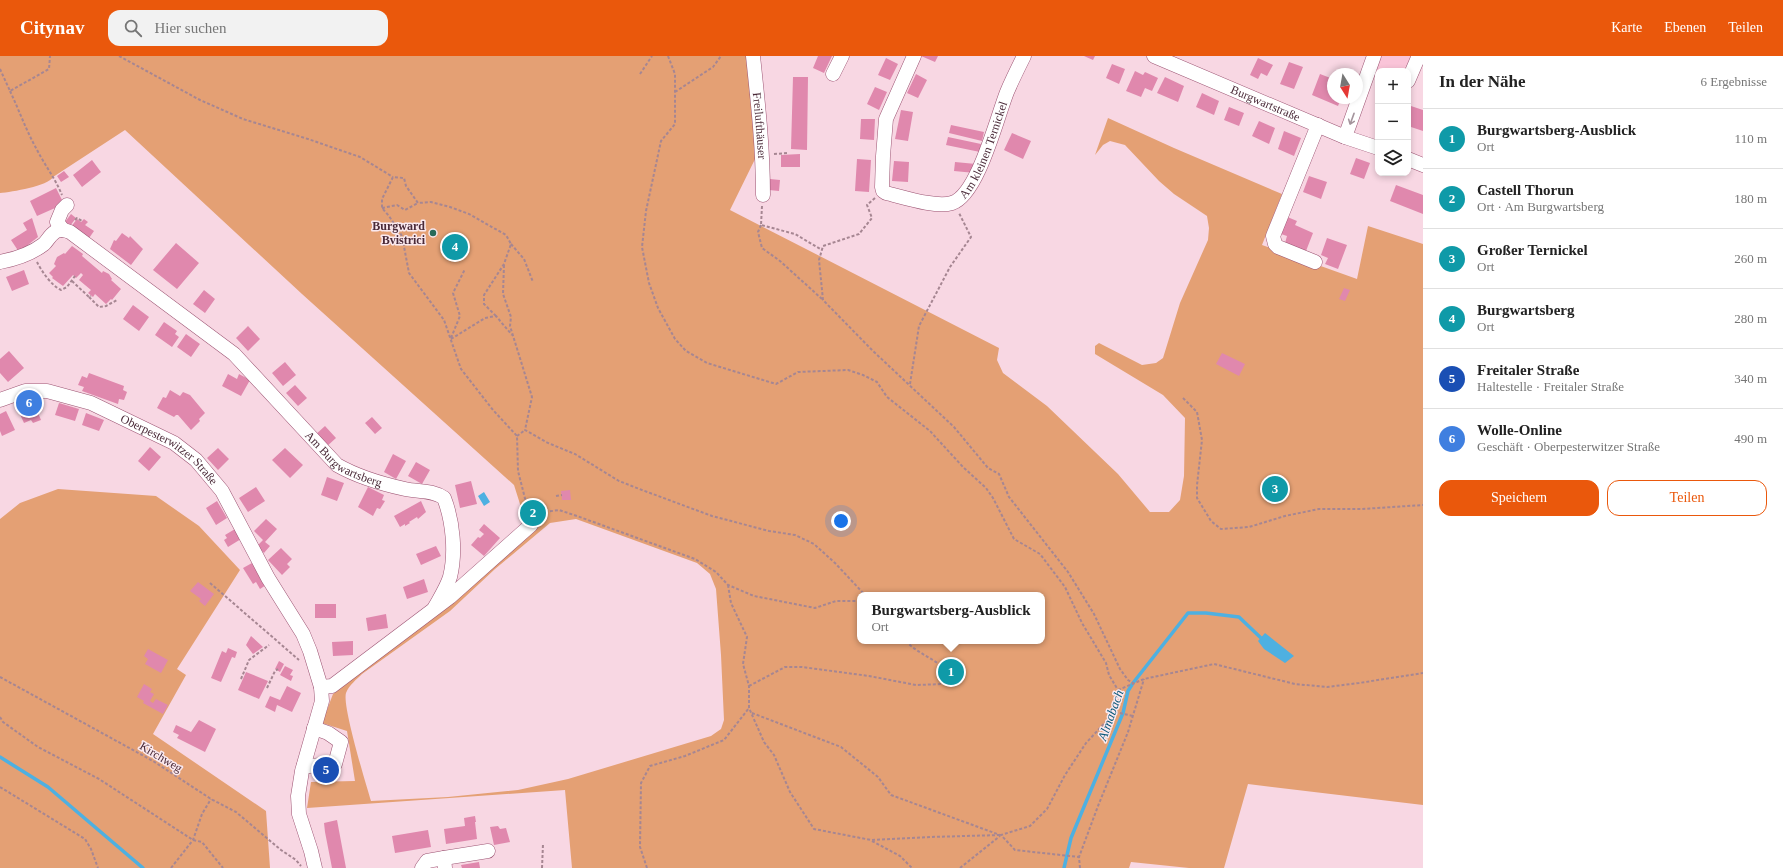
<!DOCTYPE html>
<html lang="de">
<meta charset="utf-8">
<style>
:root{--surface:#fff;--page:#f2f2f2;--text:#222;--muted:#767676;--line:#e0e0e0;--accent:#ea580c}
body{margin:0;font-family:"Times New Roman",serif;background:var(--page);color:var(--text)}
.controls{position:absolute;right:12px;top:12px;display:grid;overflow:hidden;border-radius:8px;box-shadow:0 2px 6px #0003}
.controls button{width:36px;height:36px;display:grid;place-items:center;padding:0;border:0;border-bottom:1px solid var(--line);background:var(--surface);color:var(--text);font:20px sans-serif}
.compass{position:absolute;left:1327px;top:12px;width:36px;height:36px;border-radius:50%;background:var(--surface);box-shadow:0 2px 6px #0003;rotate:169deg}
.you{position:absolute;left:841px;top:465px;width:14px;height:14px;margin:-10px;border:3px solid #fff;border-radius:50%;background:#1a73e8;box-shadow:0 0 0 6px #1a73e833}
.badge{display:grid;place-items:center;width:26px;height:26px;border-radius:50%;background:var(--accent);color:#fff;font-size:13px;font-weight:700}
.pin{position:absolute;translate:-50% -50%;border:2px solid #fff;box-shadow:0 1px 4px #0006}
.popup{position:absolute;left:857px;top:536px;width:188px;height:52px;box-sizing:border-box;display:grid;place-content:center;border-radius:8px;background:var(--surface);filter:drop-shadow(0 1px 3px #0005);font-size:13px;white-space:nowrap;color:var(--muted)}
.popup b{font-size:15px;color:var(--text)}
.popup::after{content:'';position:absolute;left:50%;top:100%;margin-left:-8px;border:8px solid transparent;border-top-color:var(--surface)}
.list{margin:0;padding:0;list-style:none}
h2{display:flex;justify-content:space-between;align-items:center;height:52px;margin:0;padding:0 16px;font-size:17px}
h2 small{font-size:13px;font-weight:400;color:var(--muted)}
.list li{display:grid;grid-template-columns:26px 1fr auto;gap:12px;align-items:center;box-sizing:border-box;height:60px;padding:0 16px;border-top:1px solid var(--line)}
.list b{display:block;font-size:15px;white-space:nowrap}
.list p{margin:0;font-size:13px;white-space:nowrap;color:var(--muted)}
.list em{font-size:13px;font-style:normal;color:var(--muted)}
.actions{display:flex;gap:8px;padding:12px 16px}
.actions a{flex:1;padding:9px 0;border:1px solid var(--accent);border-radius:12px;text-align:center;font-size:14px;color:var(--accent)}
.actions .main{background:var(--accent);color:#fff}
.icon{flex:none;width:22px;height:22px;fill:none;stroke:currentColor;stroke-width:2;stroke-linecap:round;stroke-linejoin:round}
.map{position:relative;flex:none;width:1423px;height:812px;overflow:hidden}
header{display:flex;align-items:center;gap:24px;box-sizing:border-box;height:56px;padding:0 20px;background:var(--accent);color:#fff}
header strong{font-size:19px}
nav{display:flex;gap:22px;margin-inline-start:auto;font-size:14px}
.search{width:280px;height:36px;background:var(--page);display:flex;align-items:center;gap:10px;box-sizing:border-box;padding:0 14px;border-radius:12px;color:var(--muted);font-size:15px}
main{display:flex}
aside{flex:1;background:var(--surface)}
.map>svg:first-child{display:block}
.built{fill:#fac4d8}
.green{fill:#e4a074;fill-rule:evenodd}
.water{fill:#4eb0e1}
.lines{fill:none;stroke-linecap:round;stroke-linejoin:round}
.stream{stroke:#4eb0e1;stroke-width:3.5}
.building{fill:#e088ad}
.minor-casing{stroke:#9c5473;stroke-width:15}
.path{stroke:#a68692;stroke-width:2;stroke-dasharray:3 2;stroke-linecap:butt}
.minor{stroke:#fff;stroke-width:14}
.oneway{stroke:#a4949c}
.poi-dot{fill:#296b5a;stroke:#fae9ef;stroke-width:1.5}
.labels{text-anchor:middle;stroke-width:3;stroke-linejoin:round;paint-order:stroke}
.street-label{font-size:12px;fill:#4a2a38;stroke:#fae9ef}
.poi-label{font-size:12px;font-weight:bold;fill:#4a2a38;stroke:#fae9ef;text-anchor:end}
.water-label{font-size:13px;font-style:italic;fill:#0d5a7b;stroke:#fae9ef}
</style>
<header>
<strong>Citynav</strong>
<div class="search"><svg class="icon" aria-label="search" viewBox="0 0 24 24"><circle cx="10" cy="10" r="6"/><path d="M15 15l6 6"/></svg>Hier suchen</div>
<nav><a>Karte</a><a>Ebenen</a><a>Teilen</a></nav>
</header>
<main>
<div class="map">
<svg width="1423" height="812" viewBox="0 0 1423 812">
<rect width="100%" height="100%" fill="#f8d7e3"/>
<!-- built -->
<path class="built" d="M1369,0H1416L1408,15H1378V22L1363,18Z"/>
<!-- green -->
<path class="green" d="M0,0H747L758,97L730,154L999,292L997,304L1003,317L1047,350L1118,418L1150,456H1169L1180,444L1184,420L1185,362L1163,339L1095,298V290L1099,287L1142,309L1156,307L1163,302L1180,247L1208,184L1209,172L1207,160L1174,138L1159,125L1125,89L1110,85L1103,89L1095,99L1108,62L1174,92L1282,138L1262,189L1357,223L1368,170L1423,188V749L1248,728L1224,812H1189L1131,806L1129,812H572L565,734L307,752L311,726L355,725L347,675L322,667L333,638L452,545L526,467L514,429L302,238L125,74L53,121C48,130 12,136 0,137ZM576,463L697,507L710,518L716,533L721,599L724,664L721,673L711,680L568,723L518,734L448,741L371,745C366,728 342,650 346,637C349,629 357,623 362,618L450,555L495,513L550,467ZM860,539H1042V585H860Z
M58,433L156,440L199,470L240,514L177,613L186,619L153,678L266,755L270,812H0V463L20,447Z"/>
<!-- water -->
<path class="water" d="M484,436L490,446L484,450L478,440Z
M1265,577L1294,600L1285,607L1264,593L1258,585Z"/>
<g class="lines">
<!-- stream -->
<path class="stream" d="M0,701L48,731L143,812
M1064,812L1071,782L1123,657L1128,635L1133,627L1188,557H1206L1239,561L1261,582"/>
</g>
<!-- building -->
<path class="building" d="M818,0H832L824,17L813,12Z
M921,0H938L935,6Z
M1084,0H1095L1093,4Z
M886,2L898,8L890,24L878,19Z
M1258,2L1273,9L1267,20L1261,17L1258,23L1250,19Z
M1289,6L1303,11L1294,33L1280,28Z
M1112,8L1125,13L1119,28L1106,22Z
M1135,15L1143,19L1145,16L1158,22L1152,35L1145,32L1141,41L1126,35Z
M916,18L927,24L918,42L907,37Z
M1320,18L1333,23V42H1341L1338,50L1312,39Z
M793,21H808L807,94L791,93Z
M1165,21L1184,30L1178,46L1157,37Z
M875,31L887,36L879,54L867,48Z
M1202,37L1219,45L1214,59L1196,51Z
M1408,49L1423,54V75L1408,70Z
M1229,51L1244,57L1239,70L1224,64Z
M901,54L913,56L908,85L895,83Z
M861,63H875L874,84L860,83Z
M1259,65L1275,72L1269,88L1252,80Z
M951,69L984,76L982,85L949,77Z
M1284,75L1301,82L1294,100L1278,93Z
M1012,77L1031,85L1023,103L1004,94Z
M948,81L981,88L980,96L946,89Z
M800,98V111H781V99Z
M1356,102L1370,107L1364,123L1350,118Z
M857,103L871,104L869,136L855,135Z
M92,104L101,116L82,131L73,119Z
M894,105L909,106L908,126L892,125Z
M955,106L976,108L975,117L954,115Z
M64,115L69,121L61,126L57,120Z
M1309,120L1327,126L1321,143L1303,136Z
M770,123L780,124L779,135L769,134Z
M1396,129L1423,139V158L1390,145Z
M56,132L64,148L37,160L30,145Z
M71,158L76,162L70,170L65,166Z
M1285,160L1297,165L1295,169L1313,177L1306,195L1285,187L1287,180L1278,177Z
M32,162L38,181L19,196L11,184L27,174L23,167Z
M77,163L81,166L84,163L88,166L85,169L94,175L87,185L70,172Z
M122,177L129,182L130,180L143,193L131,209L110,193L114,184L116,185Z
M1327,182L1347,189L1338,213L1325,208L1328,202L1321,199Z
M176,187L199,207L177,233L153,214Z
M72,190L83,198L82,200L102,217L103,215L109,218L112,223L111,224L121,233L112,244L111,243L106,248L95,238L93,241L88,237L91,234L79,224L83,219L81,217L76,222L73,219L63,230L52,222L53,221L49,217L56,210L54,208L57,201L64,197L65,198Z
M24,214L29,228L12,235L6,221Z
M1344,232L1350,234L1345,245L1339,243Z
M204,234L215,243L205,257L193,248Z
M133,249L149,261L139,275L123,263Z
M164,266L177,275L175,278L179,281L172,291L155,279Z
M248,270L260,283L248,295L236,282Z
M186,278L200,288L191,301L177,291Z
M9,295L24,312L8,326L0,317V303Z
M1222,297L1245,308L1239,320L1216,308Z
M285,306L296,319L283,330L272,317Z
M89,317L124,330L123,334L127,336L124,344L119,343L118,348L82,335L84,331L78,329L82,320L87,322Z
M228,318L237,323L239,318L250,324L241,340L222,330Z
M295,329L307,342L298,350L286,337Z
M170,334L180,340L183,336L190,339L205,357L199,363L200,365L191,374L178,359H176L174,361L157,352L163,341L166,342Z
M33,345L41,364L33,367L31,364L24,367L17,352Z
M59,347L79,353L75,365L55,359Z
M6,355L15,374L2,380L0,375V358Z
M86,357L104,364L99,375L82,369Z
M372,361L382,372L375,378L365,367Z
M325,370L336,382L325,392L314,380Z
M150,391L161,401L149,415L138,405Z
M218,392L229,403L218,414L207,402Z
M285,392L303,409L290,422L272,404Z
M393,398L406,405L396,423L384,416Z
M416,406L430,414L422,428L408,420Z
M327,421L344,427L337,445L321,439Z
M471,425L477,448L460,452L455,429Z
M256,431L265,445L248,456L239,442Z
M368,431L384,439L382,444L385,445L380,453L377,452L373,460L358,451Z
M570,434L571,444H562L561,435Z
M217,445L227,462L216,469L206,452Z
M421,445L426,456L418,463L417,461L409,466L410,467L405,470V468L400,471L394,460Z
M266,463L277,473L265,486L270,490L264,497L257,490L263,484L254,475Z
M484,468L500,482L484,500L471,489L478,481L480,482L484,478L479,474Z
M235,473L241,483L228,491L224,484L227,482L225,479Z
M436,490L441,500L421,509L416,498Z
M281,492L292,503L287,508L290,511L282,519L268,504Z
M252,507L266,529L260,533L256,526L253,528L243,512Z
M424,523L428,536L407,543L403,531Z
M198,526L214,538L205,550L199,545L201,543L190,535Z
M315,548H336V562H315Z
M386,558L388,572L368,575L366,562Z
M251,580L263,591L253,598L246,589Z
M353,585V599L333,600L332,586Z
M228,592L237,596L235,602L232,601L221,626L211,622L222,595L226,597Z
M148,593L168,604L161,617L145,608L148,603L144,600Z
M279,605L284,608L280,616L275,613Z
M285,610L293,614L290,619L293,620L291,625L280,619Z
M246,616L268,625L259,643L238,634Z
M144,628L152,633L150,636L154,638L150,645L153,647L156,643L168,649L163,658L143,647L144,645L137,641Z
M287,630L301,637L292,656L277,649L275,656L265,651L270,640L280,644Z
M199,664L216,673L205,696L177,682L179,679L173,676L176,669L191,676Z
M475,760L476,766H475L477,783L446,788L444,773L465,770L464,762Z
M337,764L346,812H332L325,776L324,767Z
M498,770L500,773L506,772L510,786L494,789L490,771Z
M428,774L431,791L395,797L392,780Z
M479,806L480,812H462L461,809Z"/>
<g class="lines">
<defs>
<g id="minor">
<path id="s1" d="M753,0C758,47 763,92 763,139"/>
<path id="s2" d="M914,0L886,63L883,100L882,131L883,135L886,137C903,141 936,152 952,147C978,139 997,61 1007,36C1012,24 1018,12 1024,0"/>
<path id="s3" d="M1154,0L1345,81L1378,92"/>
<path d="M833,18L842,0"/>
<path d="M1408,25L1417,4L1423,0"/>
<path d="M1345,81L1374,0"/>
<path d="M1408,103L1423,109"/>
<path d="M63,174L57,166L62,154L67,149"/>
<path id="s4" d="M0,206C16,203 31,198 44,188C48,184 50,179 55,176C59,173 65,174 70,176L234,298L337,409C358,421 382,428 405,433C419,436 433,434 444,442C453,465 456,497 450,521C447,531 440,542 435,551"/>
<path d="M1315,206L1278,191L1275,188L1273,180L1318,69"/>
<path id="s5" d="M0,344L25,335H47L91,347L174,387L196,404L222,435L268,522L303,578L310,595L321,631L322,645L302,715L298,740L299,758L311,795L315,812"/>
<path d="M321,631L332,630L450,541L531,469"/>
<path d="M304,709L309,710L335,708L341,686L328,677L314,672"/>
<path d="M422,812L427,805L444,802"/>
<path d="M445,812L444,802L488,795"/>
</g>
</defs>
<!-- minor casing -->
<use href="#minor" class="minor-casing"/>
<!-- path -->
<path class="path" d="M119,0L200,44L243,63L308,83L360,101L393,121
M668,0L675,18V68L661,85L646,155L642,191L649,227L658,252L675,283L686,295L707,307L776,328L798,316L848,314L863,319L877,326L887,341L930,375L963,411L986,432L993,442L1014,483L1040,498L1065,531L1082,567L1106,607L1109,619L1118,634L1119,645L1115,656L1086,687L1065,719L1047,753L1030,770L1001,779L1015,794L1079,801
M0,13L10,35L49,13L50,0
M640,18L652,0
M10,35C19,54 26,74 36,92C44,108 55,122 62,139
M675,36L713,11L721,0
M774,98L788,97
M875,142L867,149L872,162L859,178L823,190L819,204L823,244L873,295L954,371L988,412L999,418L1009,441L1068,516L1094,558L1120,613L1128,624L1133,627
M762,150L761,169L795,178L822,194
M382,152L397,149L405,154L418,147
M75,164L77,162L82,165
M761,169L758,176L762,192L780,205L822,243
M511,188L524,203L533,226
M37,206C42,216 52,230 61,234L67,231L75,220
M504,209L503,238L511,261L510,270L532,341L525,374L548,387L575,398L619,425L642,434L712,460L769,475L795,479L814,488L835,507L865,539
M72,225L89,241L91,240
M89,241L99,251L106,250L117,244
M496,260L484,248V239L504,208L511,188L506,179L469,158L450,151L431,146L418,147L406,130L404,122L393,121L382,143V152L389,160L402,180L409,217L444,264L461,313L493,354L517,380L518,415L529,458
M451,282L460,260L453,237L465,213
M451,283L485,262L496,260L512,279
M910,328L919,270L950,211L971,181L959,157
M1183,342L1197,356L1202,384L1197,429V442L1211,465L1221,473L1249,471L1285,460L1319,453H1362L1423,449
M517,380L525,374
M556,440L562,439
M545,456L559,454L577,460L695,503L716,516L728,529L754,540L815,552L836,545H860
M210,527L299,604
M728,529L731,547L747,581L743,608L749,630V652L764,686L774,699L790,736L814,773L871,784L930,781L1001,779
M0,621L153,705L211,743L236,756L281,794L296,804L301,810
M241,623L249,604L269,589
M749,630L785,611H802L869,620L916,629L944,628L950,620C941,604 918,599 906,585
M267,632L275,615L278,613
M1118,634L1144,623L1214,608L1295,628L1327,631L1359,627L1423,617
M1115,656L1133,660
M752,657L841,691L878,721L891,739L1000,779
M0,661L3,666L38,691L99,723L193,784L202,786L223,812
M0,731L85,783L91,793L98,812
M872,785L900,800L912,812
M171,812L193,784L202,758L211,743
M542,812L543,788
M647,812L640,791L641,727L650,710L685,700L724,684L749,652
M960,812L1000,780
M1080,812L1079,801L1098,750L1128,676L1144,623"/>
<!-- minor -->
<use href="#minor" class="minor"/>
</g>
<!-- one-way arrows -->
<defs><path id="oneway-shaft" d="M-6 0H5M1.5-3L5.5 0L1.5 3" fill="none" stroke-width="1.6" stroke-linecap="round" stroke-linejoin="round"/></defs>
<use class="oneway" href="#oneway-shaft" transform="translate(1352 63) rotate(110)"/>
<!-- markers -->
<circle class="poi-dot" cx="433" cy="177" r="4"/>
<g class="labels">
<!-- street labels -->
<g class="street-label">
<text dy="4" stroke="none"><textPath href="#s3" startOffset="121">Burgwartstraße</textPath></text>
<text dy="4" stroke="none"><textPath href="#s1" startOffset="70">Freilufthäuser</textPath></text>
<text dy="4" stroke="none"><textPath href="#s2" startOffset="276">Am kleinen Ternickel</textPath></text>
<text dy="4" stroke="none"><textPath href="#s5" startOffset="186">Oberpesterwitzer Straße</textPath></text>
<text dy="4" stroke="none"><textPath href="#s4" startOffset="438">Am Burgwartsberg</textPath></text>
<text transform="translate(161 701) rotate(31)" y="4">Kirchweg</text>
</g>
<!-- poi labels -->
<g class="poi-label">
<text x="425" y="174">Burgward<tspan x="425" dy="14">Bvistrici</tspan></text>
</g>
<!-- water labels -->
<g class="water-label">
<text transform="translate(1110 659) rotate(-70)" y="5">Almabach</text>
</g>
</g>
</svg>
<div class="controls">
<button>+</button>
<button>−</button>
<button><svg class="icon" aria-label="layers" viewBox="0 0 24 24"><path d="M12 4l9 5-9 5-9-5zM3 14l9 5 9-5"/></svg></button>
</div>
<svg class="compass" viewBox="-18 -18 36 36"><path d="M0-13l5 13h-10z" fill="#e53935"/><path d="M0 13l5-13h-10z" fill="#767676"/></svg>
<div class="you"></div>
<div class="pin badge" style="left:951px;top:616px;background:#0f9aa8">1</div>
<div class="popup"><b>Burgwartsberg-Ausblick</b>Ort</div>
<div class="pin badge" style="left:533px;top:457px;background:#0f9aa8">2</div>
<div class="pin badge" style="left:1275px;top:433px;background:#0f9aa8">3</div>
<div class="pin badge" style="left:455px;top:191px;background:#0f9aa8">4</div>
<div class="pin badge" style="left:326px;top:714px;background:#1a4fb4">5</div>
<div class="pin badge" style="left:29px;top:347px;background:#3f7fe0">6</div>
</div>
<aside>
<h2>In der Nähe<small>6 Ergebnisse</small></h2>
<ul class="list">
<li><span class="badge" style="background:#0f9aa8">1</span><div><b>Burgwartsberg-Ausblick</b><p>Ort</p></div><em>110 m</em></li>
<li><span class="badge" style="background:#0f9aa8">2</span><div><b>Castell Thorun</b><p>Ort · Am Burgwartsberg</p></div><em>180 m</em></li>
<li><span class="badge" style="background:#0f9aa8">3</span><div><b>Großer Ternickel</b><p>Ort</p></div><em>260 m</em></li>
<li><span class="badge" style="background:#0f9aa8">4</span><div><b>Burgwartsberg</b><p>Ort</p></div><em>280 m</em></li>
<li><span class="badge" style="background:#1a4fb4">5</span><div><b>Freitaler Straße</b><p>Haltestelle · Freitaler Straße</p></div><em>340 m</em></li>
<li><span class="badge" style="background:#3f7fe0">6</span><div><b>Wolle-Online</b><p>Geschäft · Oberpesterwitzer Straße</p></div><em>490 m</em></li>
</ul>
<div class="actions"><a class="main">Speichern</a><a>Teilen</a></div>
</aside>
</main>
